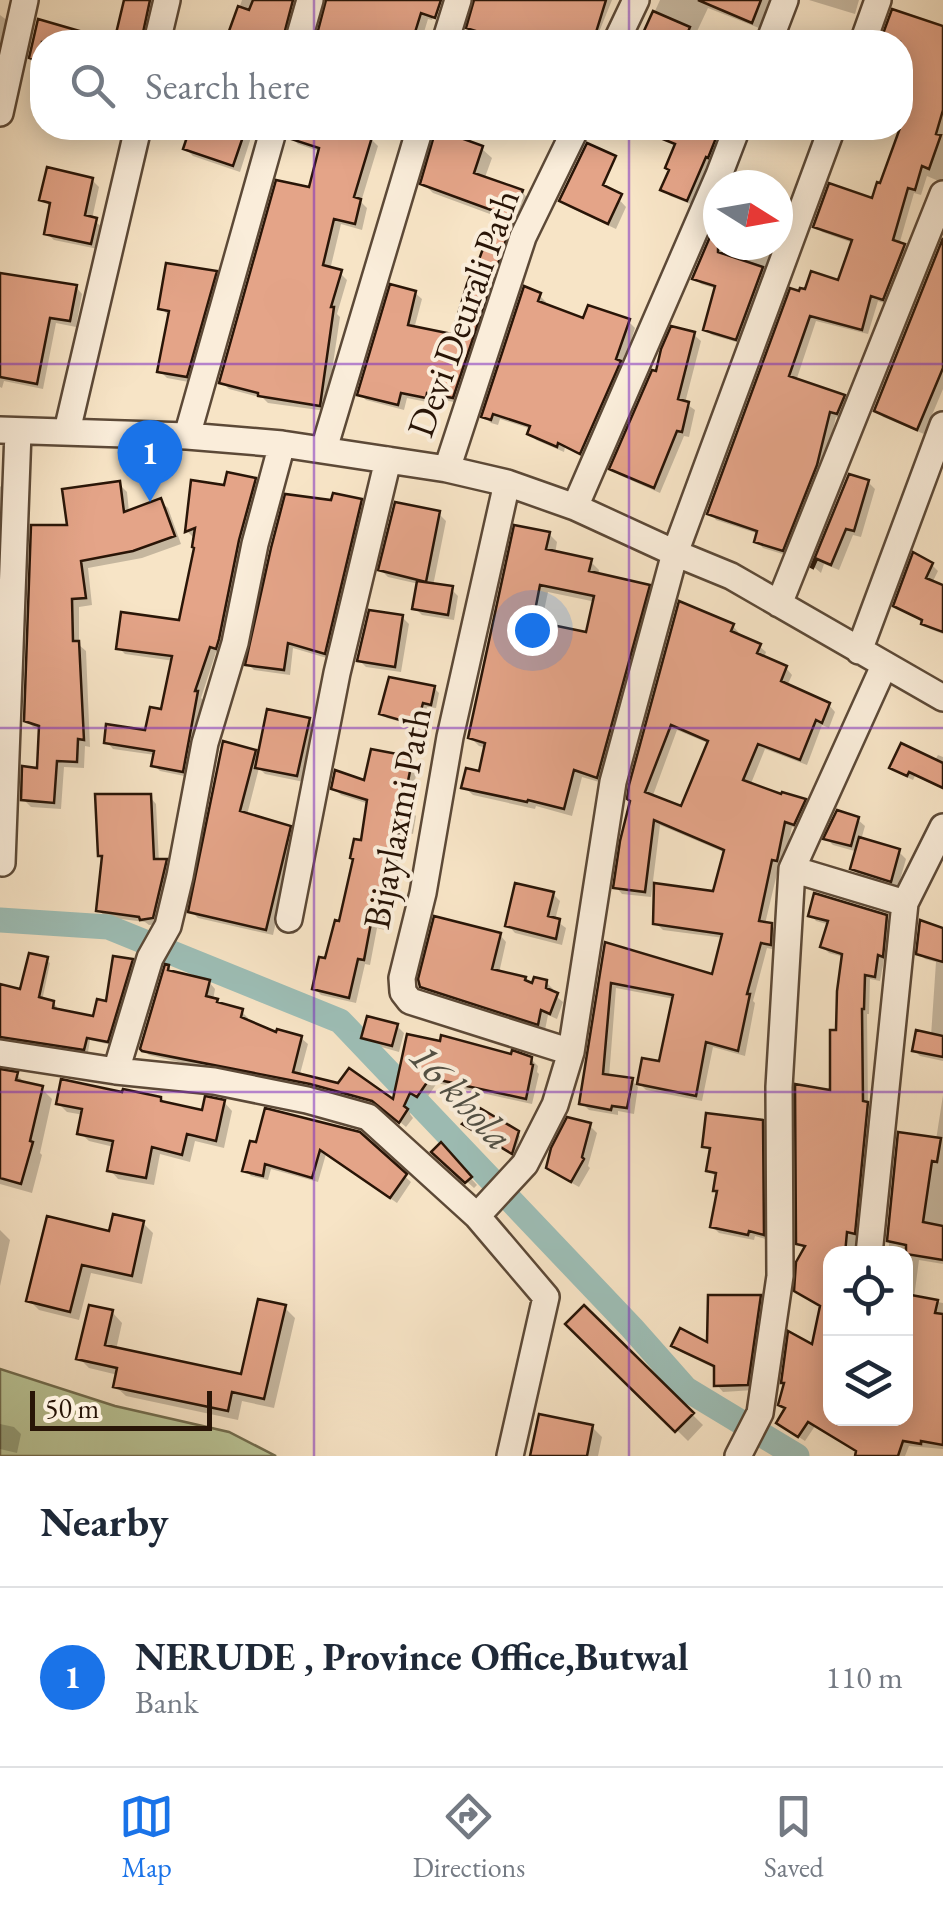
<!DOCTYPE html>
<style>
:root{--surface:#fff;--page:#f2f2f3;--text:#1f2937;--muted:#747a83;--line:#e0e1e3;--accent:#1a73e8}
body{margin:0;font-family:"EB Garamond",serif;background:var(--page);color:var(--text)}
.controls{position:absolute;right:30px;bottom:30px;display:grid;overflow:hidden;border-radius:20px;box-shadow:0 5px 25px #0003}
.controls button{width:90px;height:90px;display:grid;place-items:center;padding:0;border:0;border-bottom:2px solid var(--line);background:var(--surface);color:var(--text);font:50px sans-serif}
.compass{position:absolute;left:703px;top:170px;width:90px;height:90px;border-radius:50%;background:var(--surface);box-shadow:0 5px 25px #0003;rotate:101deg}
.scale{position:absolute;left:30px;bottom:25px;width:182px;box-sizing:border-box;padding-left:10px;border:5px solid #291507;border-top:0;font-size:28px;line-height:35px;white-space:nowrap;color:#291507;-webkit-text-stroke:8px #faedda;paint-order:stroke}
.you{position:absolute;left:532px;top:630px;width:35px;height:35px;margin:-25px;border:8px solid #fff;border-radius:50%;background:#1a73e8;box-shadow:0 0 0 15px #1a73e833}
.badge{display:grid;place-items:center;width:65px;height:65px;border-radius:50%;background:var(--accent);color:#fff;font-size:32px;font-weight:700}
.pin{position:absolute;translate:-50% -82px;filter:drop-shadow(0 2px 5px #0008)}
.pin::after{content:'';position:absolute;top:52px;width:35px;height:30px;background:inherit;clip-path:polygon(0 0,100% 0,50% 100%)}
.list{margin:0;padding:0;list-style:none}
h2{display:flex;justify-content:space-between;align-items:center;height:130px;margin:0;padding:0 40px;font-size:42px}
h2 small{font-size:32px;font-weight:400;color:var(--muted)}
.list li{display:grid;grid-template-columns:65px 1fr auto;gap:30px;align-items:center;box-sizing:border-box;height:180px;padding:0 40px;border-top:2px solid var(--line)}
.list b{display:block;font-size:38px;white-space:nowrap}
.list p{margin:0;font-size:32px;white-space:nowrap;color:var(--muted)}
.list em{font-size:32px;font-style:normal;color:var(--muted)}
.icon{flex:none;width:55px;height:55px;fill:none;stroke:currentColor;stroke-width:2;stroke-linecap:round;stroke-linejoin:round}
.map{position:relative;flex:none;width:943px;height:1456px;overflow:hidden}
.search{position:absolute;background:var(--surface);box-shadow:0 5px 25px #0003;left:30px;right:30px;top:30px;height:110px;display:flex;align-items:center;gap:25px;box-sizing:border-box;padding:0 35px;border-radius:40px;color:var(--muted);font-size:38px}
.sheet{height:310px;background:var(--surface)}
nav{display:flex;justify-content:space-around;align-items:center;box-sizing:border-box;height:140px;border-top:2px solid var(--line);background:var(--surface);font-size:28px;color:var(--muted)}
nav a{display:grid;justify-items:center;gap:5px}
nav .on{color:var(--accent)}
.map>svg:first-child{display:block}
.green{fill:#bac597;stroke:#726d4f;stroke-width:2.5}
.shadow{fill:#0003;fill-rule:evenodd}
.lines{fill:none;stroke-linecap:round;stroke-linejoin:round}
.canal{stroke:#9dbeb6;stroke-width:25}
.building{fill:#e4a488;stroke:#291507;stroke-width:2.5;fill-rule:evenodd}
.minor-casing{stroke:#5c4937;stroke-width:30}
.minor{stroke:#faedda;stroke-width:25}
.grid{fill:none;stroke:#7b2cbf;stroke-width:2.5;stroke-opacity:0.55}
.labels{text-anchor:middle;stroke-width:8;stroke-linejoin:round;paint-order:stroke}
.street-label{font-size:38px;fill:#291507;stroke:#faedda}
.water-label{font-size:40px;font-style:italic;fill:#525044;stroke:#faedda}
</style>
<div class="map">
<svg width="943" height="1456" viewBox="0 0 943 1456">
<rect width="100%" height="100%" fill="#f7e4c6"/>
<filter id="stains"><feTurbulence type="fractalNoise" baseFrequency=".002" numOctaves="4"/><feColorMatrix values="0 0 0 0 .2 0 0 0 0 .09 0 0 0 0 .02 0 0 0 .5 -.17"/></filter>
<radialGradient id="worn" r=".72"><stop offset=".6" stop-color="#630" stop-opacity="0"/><stop offset="1" stop-color="#630" stop-opacity=".3"/></radialGradient>
<!-- green -->
<path class="green" d="M0,1369L115,1406L229,1432L276,1456H0Z"/>
<!-- shadow -->
<path class="shadow" d="M122,0H160L148,42H117L126,1Z
M242,0H299L290,42H228Z
M327,0H438L432,20L428,19L421,42H317L328,5Z
M476,0H612L595,42H568L554,38L553,42H498L477,35L469,27Z
M660,0H770L759,28L708,8L692,42H641Z
M809,0H859L855,14Z
M894,12L943,27V108L941,113L943,114V183L927,176L921,195L914,193L899,245L910,253L890,305L878,301L868,334L816,321L796,381L844,397L850,403L844,419L836,417L823,472L789,556L763,548L757,541L759,534L716,520L710,513L801,294L840,283L853,243L822,232L816,226L873,201L907,118V99L900,97V42H883Z
M0,15L12,24L5,55L0,53Z
M193,128H254L240,172L193,156L186,149Z
M292,128H354L353,134L371,139L378,146L361,202L367,208L362,230L341,224L330,270L340,273L347,280L337,314L340,317L326,411L268,403L263,398L229,389L222,382L310,190L321,152L298,144L291,137Z
M775,128H819L814,141Z
M712,143L718,149L693,205L670,196L663,190Z
M482,149L492,158L484,180L522,192L531,202L523,226L508,220L517,230L459,403L433,398L432,403L407,398L404,410L366,400L360,394L415,293L422,299L414,329L454,337L498,217L433,193L423,183Z
M92,180L99,187L92,219L102,227L98,249L54,240L46,233L51,207L42,199Z
M613,193L626,207L616,229L569,207L562,200Z
M718,224V245H778V236L781,238L743,344L712,335L705,329L717,289L701,284L695,278Z
M943,244V389L924,434L883,417L877,410Z
M215,273L222,280L194,383L167,378L160,371L168,315L161,308Z
M0,275L76,287L82,294L76,327L56,323L43,389L4,381L2,388L0,387Z
M540,296L546,302L545,306L585,322L628,321L635,328L623,366L626,369L587,459L565,447L564,452L536,440L530,433L531,429L500,419L498,425L491,423L484,416Z
M694,335L701,341L685,403L695,410L689,437L684,436L660,493L619,475L612,469L657,375Z
M850,477L868,482L875,489L861,537L853,535L839,570L824,564L821,573L814,567Z
M255,480L261,487L222,654L216,652L201,698L203,700L189,777L160,771L154,765L155,755L113,749L107,742L147,733L163,712L174,661L125,654L119,648L181,622L196,536L193,537L187,531L194,483L226,487Z
M119,484L127,492L129,512L160,501L168,508L181,544L142,558L88,568L92,605L79,607V645L86,651L90,747L85,746L84,768L64,767L61,809L31,807L23,799L40,770L42,730L34,728L26,720L70,527Z
M0,486L6,492L4,535L0,534Z
M361,501L367,507L330,659L293,648L290,675L254,670L248,664L333,503Z
M439,514L446,521L433,586L451,589L458,596L454,620L422,615L415,608L419,584L388,577L381,570Z
M549,534L557,542L555,554L590,561L599,570L598,576L648,587L657,596L606,784L582,777L572,816L536,806L535,809L473,795L464,787L481,774L487,748L479,746L471,738ZM548,592L596,602L588,635L541,625Z
M932,565L938,571L932,583L943,588V634L930,629L924,622L902,611L896,605Z
M402,617L409,624L401,672L366,667L359,660Z
M733,626L739,633L738,637L759,646L766,652L764,658L786,668L792,675L787,686L829,705L835,712L829,728L822,725L807,765L765,749L750,786L804,802L811,808L801,830L792,827L783,866L779,865L765,924L771,925L778,932L777,950L767,948L753,1001L755,1003L745,1056L713,1047L702,1101L646,1090L639,1083L661,1064L674,999L616,988L609,1077L631,1080L638,1087L634,1114L618,1111V1115L589,1110L582,1103L607,945L714,977L724,938L663,930L656,923L715,893L726,853L660,825L651,897L622,894L616,887L633,802L631,786ZM677,730L710,744L683,810L652,798Z
M434,688L439,693L436,708L427,707L422,728L387,718L382,713Z
M309,721L316,728L304,782L265,774L259,768L247,815L289,828L296,835L273,935L198,918L191,911L255,752L260,757Z
M938,755L943,757V789L915,776L913,780L898,773L892,767L934,762Z
M412,760L418,766L409,809L416,816L413,834L406,832L403,849L400,848L390,898L395,903L389,931L377,928L370,965L365,964L356,1003L321,995L314,988L341,924L363,843L369,804L341,795L334,788L366,783Z
M150,797L156,804L159,862H166L172,868L159,924L149,925L145,922L105,917L99,910L104,859L100,855Z
M857,819L865,826L861,840L899,852L906,859L898,887L860,876L853,869L858,852L833,845L826,838Z
M553,894L560,901L555,920L566,928L562,945L515,933L508,925Z
M811,915L886,917L892,923L888,961L884,960L880,981L870,979L869,1014H867L868,1106L873,1110L858,1254H830V1418H906V1254H888L900,1134L936,1140L943,1095V1264L919,1260L914,1298L943,1303V1449L909,1446L905,1456H857L859,1452L815,1426L805,1441L785,1428L786,1410L780,1404L786,1385L783,1382L814,1348L823,1307L803,1297L797,1290L806,1250L799,1243L833,1092L844,957L829,953L823,947L830,925L816,921Z
M943,930V1061L920,1056L914,1050L931,1036L936,962L925,959L919,953Z
M500,935L506,942L499,973L525,979L530,985L546,982L553,989L552,993L563,1002L557,1019L548,1015L545,1030L429,993L422,986Z
M46,960L50,963L42,1001L53,1003L57,1007L56,1011L95,1019L108,1004L131,962L135,965L111,1045L90,1040L88,1052L0,1040V987L22,992Z
M168,967L175,974L209,982L215,989L213,1000L222,1006L242,1012L248,1018L247,1022L278,1036L301,1038L308,1044L300,1074L395,1103L409,1037L531,1059L538,1066L537,1072L539,1074L532,1104L437,1083L424,1102L416,1097L410,1114L413,1118L406,1127L382,1107L319,1090L207,1069L149,1055L142,1048Z
M397,1026L404,1033L399,1052L371,1044L364,1037Z
M0,1072L17,1075L27,1085L42,1089L52,1099L40,1153L42,1155L32,1193L0,1184Z
M160,1099L166,1104L204,1113L224,1102L232,1111L224,1148L195,1141L190,1162L160,1154L154,1185L118,1179L110,1170L114,1147L89,1141L80,1133L84,1115L67,1112L58,1103Z
M762,1122L768,1129L769,1240L755,1236L754,1240L719,1233L713,1227L719,1193L716,1190V1177L709,1170L712,1154L705,1146Z
M590,1126L597,1133L588,1166L590,1168L579,1187L556,1174L549,1167Z
M468,1127L517,1133L520,1136L515,1155Z
M359,1134L411,1182L397,1203L326,1154L318,1182L271,1169L268,1180L251,1176L245,1170Z
M441,1146L477,1185L474,1188L434,1152Z
M143,1223L153,1233L142,1284L91,1273L79,1320L39,1310L29,1300L111,1234Z
M0,1230L10,1240L0,1286Z
M760,1297L766,1304L754,1390L723,1392L717,1385L716,1369L681,1352L674,1345H710Z
M284,1307L295,1318L274,1408L242,1401L238,1420L126,1396L115,1386L118,1375L89,1368L79,1358L112,1312L122,1323L116,1350L243,1377Z
M584,1309L703,1425L688,1441L569,1324Z
M0,1424L14,1427L21,1434L17,1453L0,1449Z
M592,1427L602,1437L598,1456H530Z"/>
<g class="lines">
<!-- canal -->
<path class="canal" d="M0,920L108,927L340,1021L632,1328L686,1389L797,1456"/>
</g>
<!-- building -->
<path class="building" d="M124,0H150L141,42H114Z
M253,0H293L282,42H225L238,6L249,10Z
M326,0H441L435,18L421,13L412,42H315Z
M474,0H606L593,42H580L547,32L544,42H511L466,28Z
M698,0H761L752,23Z
M892,9L943,26V110L936,134L941,135L929,169L922,166L915,190L908,188L893,240L905,244L883,300L871,296L862,330L810,316L789,376L845,395L837,414L830,412L817,465L783,551L754,542L757,531L707,514L790,288L799,291L800,288L805,289L811,271L838,280L852,240L813,227L829,183L872,198L877,182L880,183L900,128V112L906,96L900,94V42H880Z
M653,11L690,27L684,42H639Z
M38,19L100,37L99,42H42V62L29,58Z
M190,128H246L233,166L183,149Z
M290,128H341L372,137L354,197L361,199L355,224L334,219L323,265L342,270L331,307H334L320,406L258,396V393L219,383L276,180L309,187L319,148L288,138Z
M636,128H720L708,158L706,157L687,201L660,190L669,170L665,168L675,144Z
M436,129L483,146L474,173L523,190L513,218L420,184Z
M587,143L616,156L603,185L622,194L608,224L559,201Z
M47,167L93,178L85,215L97,218L91,244L44,234L50,203L39,200Z
M495,216L512,222L453,398L427,393L426,398L401,393L398,405L357,395L390,284L416,291L408,325L452,334L467,284L475,264L477,265Z
M718,218V252L763,267L736,340L703,330L715,286L692,279Z
M943,238V368L917,430L874,411Z
M166,263L217,271L187,377L157,372L169,311L158,309Z
M0,273L77,285L70,321L50,318L37,384L0,377Z
M524,286L541,293L538,301L583,318L588,305L630,319L616,359L621,361L580,454L558,443L557,447L527,434L530,426L493,414L491,420L481,417Z
M671,326L695,332L678,399L689,402L682,432L677,431L654,488L609,469L652,370L656,371L661,349Z
M227,472L256,478L239,540L219,639L216,649L210,647L195,691H198L183,772L151,766L154,751L104,743L106,724L145,730L150,707L161,709L172,656L116,649L121,612L179,620L194,548L192,547L195,528L185,532L191,480L224,485Z
M849,474L869,480L854,531L846,529L831,565L817,559L813,568L811,567Z
M120,481L124,512L161,498L175,536L133,551L81,561L86,598L72,599L73,641H79L84,740L78,739L77,762L57,761L54,803L21,800L22,766L37,768L39,726L24,721L31,525H67L62,489Z
M333,493L362,499L325,654L288,643L284,670L245,665L271,548L285,494L331,500Z
M395,502L440,511L426,582L378,570Z
M514,525L550,532L546,549L592,559L589,571L650,585L597,778L574,770L564,809L528,800L527,802L461,788L466,768L479,771L485,743L468,738ZM540,585L594,596L586,632L533,621Z
M913,552L933,563L926,578L943,585V632L921,624L922,620L893,606Z
M417,581L453,586L448,615L412,609Z
M679,601L734,624L731,631L761,644L757,653L787,666L781,681L830,703L822,723L816,720L800,760L758,744L743,780L781,794L782,792L806,799L794,825L785,822L777,861L772,860L759,921L772,923L771,945L761,943L747,994H750L738,1051L706,1042L696,1096L637,1084L642,1058L659,1061L673,995L611,983L603,1074L633,1078L627,1108L612,1106L611,1110L579,1104L605,942L712,974L722,934L653,924L654,883L713,891L724,850L654,820L645,892L613,888L620,841L630,801L627,799L629,785ZM671,725L708,741L681,806L645,792Z
M369,610L403,615L395,667L357,661Z
M389,677L435,686L431,705L423,703L417,725L379,714Z
M267,709L310,718L297,776L255,768Z
M223,741L256,750L240,811L291,826L266,930L188,912Z
M901,743L943,763V788L909,772L907,776L889,768Z
M371,749L413,757L403,805L411,807L407,828L400,827L396,843H394L384,893L389,894L382,925L371,923L364,960L358,959L349,998L312,989L319,957L325,958L335,920L339,921L353,859L350,858L354,839L361,840L367,800L331,789L335,770L364,780Z
M95,794H151L154,859H167L153,918L140,920L139,917L96,911L102,856H98Z
M837,810L859,817L851,846L823,839Z
M859,837L900,849L891,882L850,869Z
M515,883L554,892L548,916L560,919L556,939L505,926Z
M814,893L887,915L883,957L878,955L875,977L865,975L864,1009H862L863,1101L868,1102L855,1234L847,1232L845,1254H830V1418H906V1294L938,1300L935,1313L943,1314V1445L921,1441V1444L903,1441L898,1456H855L856,1451L808,1422L798,1437L776,1423L785,1408L778,1405L784,1383H781L788,1331L812,1344L820,1306L794,1291L796,1262L805,1246L796,1244L795,1084L830,1090V1030H836L837,991L842,954L820,947L828,921L808,916Z
M434,916L501,933L492,969L526,977L525,980L532,983L534,977L547,980L546,988L558,993L550,1014L541,1010L538,1025L420,987L418,979Z
M920,920L943,928V962L916,954Z
M29,953L48,957L39,997L54,1001L53,1008L93,1016L97,999L106,1001L113,956L133,959L108,1042L87,1038L84,1050L0,1037V984L20,989Z
M165,964L169,965L168,970L210,980L206,996L218,999L217,1002L243,1009L241,1017L276,1032L277,1029L302,1036L293,1072L338,1083L349,1068L393,1099L407,1034L440,1041L441,1035L511,1054L512,1050L532,1057L531,1064L533,1065L526,1099L430,1078L417,1097L410,1093L404,1106L408,1109L399,1123L372,1101L310,1084L142,1051L140,1049Z
M367,1016L398,1024L392,1046L361,1038Z
M916,1030L943,1036V1057L912,1051Z
M0,1069L18,1072L16,1080L43,1086L30,1141L33,1142L21,1184L0,1178Z
M61,1079L122,1092L123,1089L161,1097V1101L202,1110L205,1096L225,1100L216,1141L187,1134L182,1155L152,1147L146,1178L107,1171L113,1141L77,1134L82,1109L56,1104Z
M265,1108L360,1132L407,1174L390,1198L320,1150L312,1178L265,1164L263,1176L242,1171L250,1141L256,1142Z
M480,1108L519,1131L512,1154L462,1124Z
M706,1113L763,1120L764,1235L749,1231L748,1235L710,1227L717,1191H713L716,1173L706,1171L710,1148L702,1147Z
M567,1117L591,1123L582,1157L584,1159L571,1182L546,1168L551,1148Z
M898,1132L941,1138L937,1162L932,1161L923,1222L943,1226V1260L906,1254V1245L887,1241Z
M441,1142L472,1177L465,1183L431,1152Z
M113,1214L144,1221L132,1276L82,1265L70,1312L26,1301L47,1216L109,1231Z
M708,1295H761L748,1385L714,1386V1366L671,1346L680,1328L707,1342Z
M258,1299L286,1305L264,1399L232,1392L228,1411L113,1387L117,1368L76,1359L89,1305L113,1310L105,1345L241,1374Z
M584,1305L694,1413L675,1432L565,1324Z
M539,1414L593,1425L587,1456H530Z"/>
<g class="lines">
<defs>
<path id="minor" d="M157,42L167,0
M298,42L310,0
M445,42L458,0
M616,42L636,0
M769,42L785,0
M863,42L878,0
M0,113L25,0
M0,430L187,436L282,444L447,469L507,483L575,507L675,553L731,576L943,698
M67,431L138,128
M187,436L274,128
M324,449L420,128
M447,469L523,237L576,128
M507,483L450,737L423,893L402,978L403,992L410,1001L571,1052
M575,507L719,175L737,128
M779,604L943,194
M859,651L943,425
M2,863L18,432
M792,869L905,903
M289,919L337,673L388,460
M0,1053L116,1071L214,1081L307,1100L368,1117L477,1216L525,1164L555,1105L571,1052L613,782L675,553L832,128
M116,1071L150,958L168,926L180,876L205,743L235,643L255,544L282,444
M477,1216L546,1297L510,1456
M869,1254L905,903L943,827
M738,1456L760,1413L780,1276L779,1087L792,869L884,666"/>
</defs>
<!-- minor casing -->
<use href="#minor" class="minor-casing"/>
<!-- minor -->
<use href="#minor" class="minor"/>
</g>
<!-- grid -->
<path class="grid" d="M314,0V42M629,0V42M314,128V1456M629,128V1456M0,364H943M0,728H943M0,1092H943"/>
<g class="labels">
<!-- street labels -->
<g class="street-label">
<text transform="translate(463 313) rotate(-70)" y="13">Devi Deurali Path</text>
<text transform="translate(397 818) rotate(-79)" y="13">Bijaylaxmi Path</text>
</g>
<!-- water labels -->
<g class="water-label">
<text transform="translate(462 1096) rotate(47)" y="14">16 khola</text>
</g>
</g>
<rect width="100%" height="100%" filter="url(#stains)"/>
<rect width="100%" height="100%" fill="url(#worn)"/>
</svg>
<div class="controls">
<button><svg class="icon" aria-label="locate" viewBox="0 0 24 24"><circle cx="12" cy="12" r="6"/><path d="M12 2v4M12 18v4M2 12h4M18 12h4"/></svg></button>
<button><svg class="icon" aria-label="layers" viewBox="0 0 24 24"><path d="M12 4l9 5-9 5-9-5zM3 14l9 5 9-5"/></svg></button>
</div>
<svg class="compass" viewBox="-18 -18 36 36"><path d="M0-13l5 13h-10z" fill="#e53935"/><path d="M0 13l5-13h-10z" fill="#747a83"/></svg>
<div class="scale">50 m</div>
<div class="you"></div>
<div class="pin badge" style="left:150px;top:502px">1</div>
<div class="search"><svg class="icon" aria-label="search" viewBox="0 0 24 24"><circle cx="10" cy="10" r="6"/><path d="M15 15l6 6"/></svg>Search here</div>
</div>
<section class="sheet">
<h2>Nearby<small></small></h2>
<ul class="list">
<li><span class="badge">1</span><div><b>NERUDE , Province Office,Butwal</b><p>Bank</p></div><em>110 m</em></li>
</ul>
</section>
<nav>
<a class="on"><svg class="icon" aria-label="map" viewBox="0 0 24 24"><path d="M3 6l6-2 6 2 6-2v14l-6 2-6-2-6 2zM9 4v14M15 6v14"/></svg>Map</a>
<a><svg class="icon" aria-label="directions" viewBox="0 0 24 24"><path d="M12 3l9 9-9 9-9-9zM9 14v-3h6M13 9l2 2-2 2"/></svg>Directions</a>
<a><svg class="icon" aria-label="saved" viewBox="0 0 24 24"><path d="M7 4h10v16l-5-4-5 4z"/></svg>Saved</a>
</nav>
